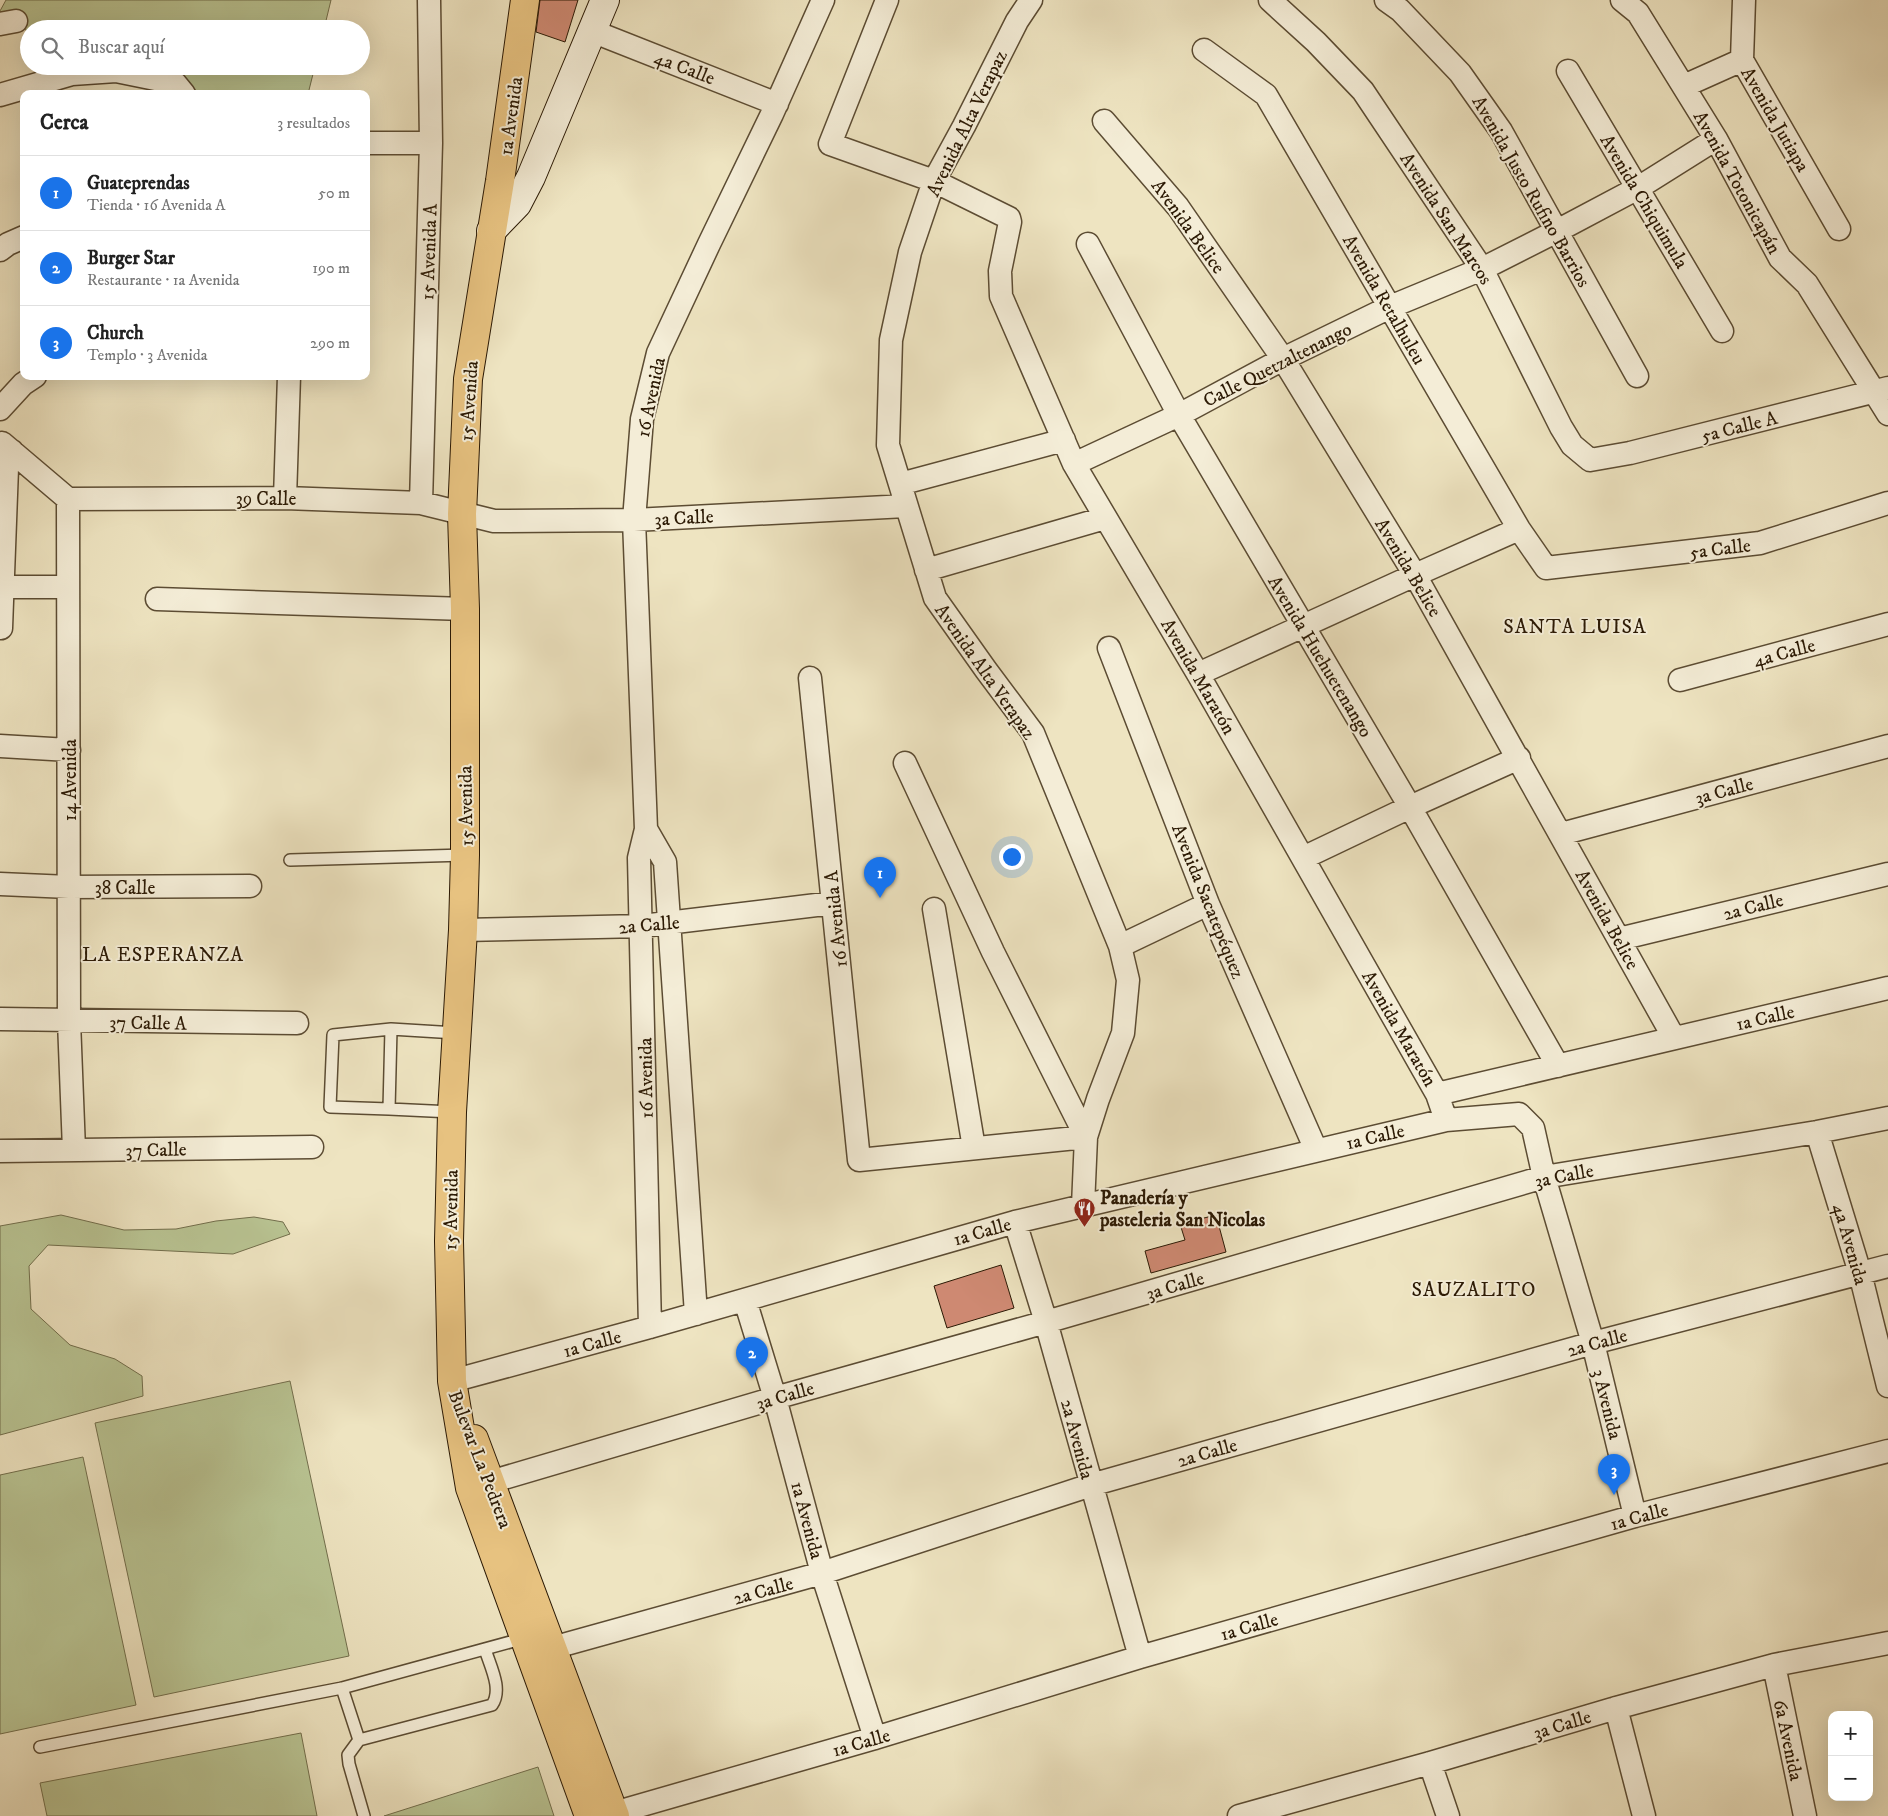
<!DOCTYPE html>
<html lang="es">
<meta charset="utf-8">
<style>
:root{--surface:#fff;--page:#f2f2f2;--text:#222;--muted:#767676;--line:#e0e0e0;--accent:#1a73e8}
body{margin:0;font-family:"IM FELL DW Pica",serif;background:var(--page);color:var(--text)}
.controls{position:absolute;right:15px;bottom:15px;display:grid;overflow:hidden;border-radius:10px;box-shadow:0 5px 20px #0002}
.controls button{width:45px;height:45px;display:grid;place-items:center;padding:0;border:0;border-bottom:1px solid var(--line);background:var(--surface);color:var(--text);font:25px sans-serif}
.you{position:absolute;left:1011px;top:856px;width:18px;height:18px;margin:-12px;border:4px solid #fff;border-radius:50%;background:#1a73e8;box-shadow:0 0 0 8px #1a73e833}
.badge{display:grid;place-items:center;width:32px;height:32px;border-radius:50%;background:var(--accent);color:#fff;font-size:16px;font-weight:700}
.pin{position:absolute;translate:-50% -41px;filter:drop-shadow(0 1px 2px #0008)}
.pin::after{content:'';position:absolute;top:26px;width:18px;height:15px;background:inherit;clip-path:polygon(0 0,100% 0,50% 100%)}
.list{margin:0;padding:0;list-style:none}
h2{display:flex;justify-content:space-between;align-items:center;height:65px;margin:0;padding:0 20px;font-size:21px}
h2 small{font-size:16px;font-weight:400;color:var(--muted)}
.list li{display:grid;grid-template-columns:32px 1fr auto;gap:15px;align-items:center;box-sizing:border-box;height:75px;padding:0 20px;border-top:1px solid var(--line)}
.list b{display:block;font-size:19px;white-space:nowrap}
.list p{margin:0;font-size:16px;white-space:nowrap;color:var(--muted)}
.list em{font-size:16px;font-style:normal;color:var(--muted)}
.icon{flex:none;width:28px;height:28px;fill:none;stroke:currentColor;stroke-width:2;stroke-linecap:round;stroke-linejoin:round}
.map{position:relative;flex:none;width:1888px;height:1816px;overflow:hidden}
.search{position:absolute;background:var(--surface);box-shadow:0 5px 20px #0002;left:20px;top:20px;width:350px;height:55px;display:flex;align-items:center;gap:12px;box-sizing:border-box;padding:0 18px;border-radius:28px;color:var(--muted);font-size:19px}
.panel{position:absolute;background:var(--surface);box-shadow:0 5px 20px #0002;left:20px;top:90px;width:350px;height:290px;border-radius:10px}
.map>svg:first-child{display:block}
.green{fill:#b9c493;stroke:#726e4c}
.building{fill:#ce8972;stroke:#2b1904}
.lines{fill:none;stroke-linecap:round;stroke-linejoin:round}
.lane-casing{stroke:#5c4c33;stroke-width:14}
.street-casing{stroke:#5c4c33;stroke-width:25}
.secondary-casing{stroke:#2b1904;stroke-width:30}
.primary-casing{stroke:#2b1904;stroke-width:30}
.lane{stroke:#f4edd7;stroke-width:11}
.street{stroke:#f4edd7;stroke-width:22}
.secondary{stroke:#f4edd7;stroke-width:28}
.primary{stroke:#e7c280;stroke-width:28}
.labels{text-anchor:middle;stroke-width:4;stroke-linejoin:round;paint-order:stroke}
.street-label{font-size:19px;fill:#2b1904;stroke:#f4edd7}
.poi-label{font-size:19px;font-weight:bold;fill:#2b1904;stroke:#f4edd7;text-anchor:start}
.neighbourhood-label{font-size:20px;letter-spacing:1px;fill:#2b1904;stroke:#f4edd7}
</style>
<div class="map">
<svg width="1888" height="1816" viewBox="0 0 1888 1816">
<rect width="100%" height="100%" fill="#eee4c1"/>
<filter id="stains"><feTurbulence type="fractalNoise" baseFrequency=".004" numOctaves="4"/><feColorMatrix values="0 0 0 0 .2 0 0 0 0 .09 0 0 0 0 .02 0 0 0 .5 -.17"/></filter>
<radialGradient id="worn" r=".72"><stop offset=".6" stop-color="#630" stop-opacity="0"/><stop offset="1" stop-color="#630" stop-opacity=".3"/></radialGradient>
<!-- green -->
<path class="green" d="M6,0H331L324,29H29V33L16,21L0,19V11Z
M64,66H315L308,94H181Z
M61,1215L124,1230L176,1229L216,1221L254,1217L283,1222L290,1234L233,1254L48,1245L29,1266L31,1309L70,1345L115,1359L142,1376L143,1396L0,1435V1226Z
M290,1381L349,1656L154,1697L95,1423Z
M83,1457L136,1705L0,1734V1475Z
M301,1733L317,1816H47L40,1783Z
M538,1767L554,1816H384Z"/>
<!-- building -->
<path class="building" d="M540,0H578L565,42L536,32Z
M1216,1215L1226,1252L1151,1273L1145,1251L1185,1240L1180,1224Z
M1001,1265L1014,1308L947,1328L934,1286Z"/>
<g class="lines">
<defs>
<path id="lane" d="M290,860L465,855
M391,1029L389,1109L452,1112
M389,1109L330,1107L333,1035L391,1029L456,1033
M342,1688L359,1740L348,1755L349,1764L364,1816
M359,1740L492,1705C503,1689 490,1666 485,1649
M40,1747L342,1688L525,1638"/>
<path id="street" d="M887,0L830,144L934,181L1009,218L1010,222L1000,271L1001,296L1074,464L1198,674L1437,1094L1446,1120
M1031,0L1017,21L964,126L934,181L910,252L891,340L888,445L935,598L986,670L1033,733L1120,946L1128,980L1123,1033L1098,1099L1086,1137L1083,1206
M1270,0L1316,42L1363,91L1482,269L1561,427L1572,445L1590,460L1630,453L1888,388
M1386,0L1400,10L1460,73L1501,131L1637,376
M1622,0L1638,13L1716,139L1780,258L1807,284L1888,414
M1744,0L1742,60L1839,229
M0,24L16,21
M592,31L777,104
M1204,50L1266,95L1519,529L1546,568L1760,543L1888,503
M1568,71L1722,331
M1684,86L1742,60
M0,95L72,74L116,71L175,83L184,94
M1104,121L1178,207L1283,359L1415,575L1674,1038
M366,143H431
M1088,244L1179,415L1410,807L1558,1066
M0,250L8,244L24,237
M0,409L23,384L35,376
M2,443L68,499
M1074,464L1179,415L1283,359L1390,307L1482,269L1557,231L1638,188L1716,139
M900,484L1064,440
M285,498L289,376
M68,499L285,498L421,503L494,521L634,520L906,506
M68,499L69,1021L74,1150
M421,503L431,143L429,0
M926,570L1105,518
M2,587H68
M157,599L465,609
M1,628L7,468L12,451
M1109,648L1208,904L1316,1150
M1198,674L1415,575L1519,529
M810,678L859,1160L1086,1137L993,952L905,763
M1680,680L1888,624
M0,746L69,750
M646,829L665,862L696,1314
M1561,834L1888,746
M1303,858L1410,807L1519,758
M0,884L69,887L250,886
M934,909L974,1148
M463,930L642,926L833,903
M1619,939L1888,874
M1120,946L1208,904
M0,1019L297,1023
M1437,1094L1888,988
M1817,1132L1860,1273L1888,1386
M0,1151L312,1147
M1015,1222L1046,1322L1140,1657
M745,1300L775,1398L822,1573L875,1738
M650,1327L639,858L646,829L634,520L642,419L658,353L709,244L772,114L823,0
M452,1381L650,1327L1015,1222L1446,1120L1519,1114L1533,1128L1544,1177L1593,1343L1635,1516
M473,1487L775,1398L1046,1322L1544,1177L1817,1132L1888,1118
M536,1654L552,1648L822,1573L1091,1485L1593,1343L1888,1266
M1774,1665L1805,1816
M1616,1708L1644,1816
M1430,1763L1448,1816
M614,1813L875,1738L1140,1657L1635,1516L1888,1451
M1239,1816L1430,1763L1616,1708L1774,1665L1888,1643"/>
<path id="secondary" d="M491,231L517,204L531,177L605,0"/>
<path id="primary" d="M525,0L500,181L468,379L462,514L465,609V855L463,930L452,1112L449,1241L452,1381L470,1488L589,1816
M474,1439L615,1816"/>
</defs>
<!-- lane casing -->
<use href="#lane" class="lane-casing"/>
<!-- street casing -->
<use href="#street" class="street-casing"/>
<!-- secondary casing -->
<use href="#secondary" class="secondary-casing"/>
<!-- primary casing -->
<use href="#primary" class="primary-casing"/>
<!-- lane -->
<use href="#lane" class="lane"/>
<!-- street -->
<use href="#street" class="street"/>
<!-- secondary -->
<use href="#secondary" class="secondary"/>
<!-- primary -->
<use href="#primary" class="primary"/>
</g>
<!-- icons -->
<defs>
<symbol id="restaurant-pin" viewBox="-11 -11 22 30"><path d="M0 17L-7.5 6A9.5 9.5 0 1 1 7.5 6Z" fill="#8f2418" stroke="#f4edd7"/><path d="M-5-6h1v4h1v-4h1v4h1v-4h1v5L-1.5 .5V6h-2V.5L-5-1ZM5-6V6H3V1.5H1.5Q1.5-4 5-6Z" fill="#fff"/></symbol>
</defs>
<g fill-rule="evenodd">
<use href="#restaurant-pin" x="1072" y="1196" width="25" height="34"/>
</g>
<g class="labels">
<!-- street labels -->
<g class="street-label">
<text transform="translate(685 67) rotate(21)" y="7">4a Calle</text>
<text transform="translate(510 116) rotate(-82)" y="7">1a Avenida</text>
<text transform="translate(1776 119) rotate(60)" y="7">Avenida Jutiapa</text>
<text transform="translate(966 123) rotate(-64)" y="7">Avenida Alta Verapaz</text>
<text transform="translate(1738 182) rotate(61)" y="7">Avenida Totonicapán</text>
<text transform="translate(1532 191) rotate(60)" y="7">Avenida Justo Rufino Barrios</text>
<text transform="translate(1645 201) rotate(59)" y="7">Avenida Chiquimula</text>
<text transform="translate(1447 218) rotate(57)" y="7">Avenida San Marcos</text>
<text transform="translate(1189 226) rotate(54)" y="7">Avenida Belice</text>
<text transform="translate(428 252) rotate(-88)" y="7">15 Avenida A</text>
<text transform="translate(1385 299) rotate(60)" y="7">Avenida Retalhuleu</text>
<text transform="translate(1277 364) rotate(-27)" y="7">Calle Quetzaltenango</text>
<text transform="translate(650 397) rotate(-78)" y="7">16 Avenida</text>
<text transform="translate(468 401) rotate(-86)" y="7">15 Avenida</text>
<text transform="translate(1739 426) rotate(-14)" y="7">5a Calle A</text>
<text x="266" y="505">39 Calle</text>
<text transform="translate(684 517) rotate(-3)" y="7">3a Calle</text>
<text transform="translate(1720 548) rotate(-7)" y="7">5a Calle</text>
<text transform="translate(1409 567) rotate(59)" y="7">Avenida Belice</text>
<text transform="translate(1784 652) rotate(-15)" y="7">4a Calle</text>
<text transform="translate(1321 656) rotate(59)" y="7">Avenida Huehuetenango</text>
<text transform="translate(986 671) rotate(55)" y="7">Avenida Alta Verapaz</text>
<text transform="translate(1199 676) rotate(60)" y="7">Avenida Maratón</text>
<text transform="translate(69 780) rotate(-90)" y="7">14 Avenida</text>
<text transform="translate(1724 790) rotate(-15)" y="7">3a Calle</text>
<text transform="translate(465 806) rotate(-91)" y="7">15 Avenida</text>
<text x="125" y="894">38 Calle</text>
<text transform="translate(1209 901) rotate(68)" y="7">Avenida Sacatepéquez</text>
<text transform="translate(1753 906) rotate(-14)" y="7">2a Calle</text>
<text transform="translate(835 919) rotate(-96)" y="7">16 Avenida A</text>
<text transform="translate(1608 919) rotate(61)" y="7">Avenida Belice</text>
<text transform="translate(649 924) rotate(-5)" y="7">2a Calle</text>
<text transform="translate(1765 1017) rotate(-13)" y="7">1a Calle</text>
<text transform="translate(148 1022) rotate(1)" y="7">37 Calle A</text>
<text transform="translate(1400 1028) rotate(60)" y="7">Avenida Maratón</text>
<text transform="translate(645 1078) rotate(-91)" y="7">16 Avenida</text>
<text transform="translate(1375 1136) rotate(-13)" y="7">1a Calle</text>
<text transform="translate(156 1149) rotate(-1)" y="7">37 Calle</text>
<text transform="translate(1564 1175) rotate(-11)" y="7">3a Calle</text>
<text transform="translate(450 1210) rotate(-89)" y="7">15 Avenida</text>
<text transform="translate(982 1231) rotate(-16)" y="7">1a Calle</text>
<text transform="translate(1851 1244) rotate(74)" y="7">4a Avenida</text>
<text transform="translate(1175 1285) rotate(-16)" y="7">3a Calle</text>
<text transform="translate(1597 1342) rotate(-15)" y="7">2a Calle</text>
<text transform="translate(592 1343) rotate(-15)" y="7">1a Calle</text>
<text transform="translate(785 1395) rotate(-16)" y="7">3a Calle</text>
<text transform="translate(1608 1404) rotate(76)" y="7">3 Avenida</text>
<text transform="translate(1078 1439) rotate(75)" y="7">2a Avenida</text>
<text transform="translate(1207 1452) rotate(-16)" y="7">2a Calle</text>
<text transform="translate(481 1459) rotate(69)" y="7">Bulevar La Pedrera</text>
<text transform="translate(1639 1516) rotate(-15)" y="7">1a Calle</text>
<text transform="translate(808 1520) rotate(75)" y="7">1a Avenida</text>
<text transform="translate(763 1590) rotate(-15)" y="7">2a Calle</text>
<text transform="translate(1249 1626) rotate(-16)" y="7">1a Calle</text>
<text transform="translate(1562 1724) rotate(-17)" y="7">3a Calle</text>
<text transform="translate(1789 1740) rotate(78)" y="7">6a Avenida</text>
<text transform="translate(861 1742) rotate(-16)" y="7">1a Calle</text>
</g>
<!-- poi labels -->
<g class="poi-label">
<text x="1100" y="1204">Panadería y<tspan x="1100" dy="22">pasteleria San Nicolas</tspan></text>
</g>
<!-- neighbourhood labels -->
<g class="neighbourhood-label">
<text x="1575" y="633">SANTA LUISA</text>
<text x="163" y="961">LA ESPERANZA</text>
<text x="1474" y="1296">SAUZALITO</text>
</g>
</g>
<rect width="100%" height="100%" filter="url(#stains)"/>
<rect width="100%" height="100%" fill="url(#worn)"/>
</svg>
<div class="controls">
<button>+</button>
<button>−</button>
</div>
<div class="you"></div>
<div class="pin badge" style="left:880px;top:898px">1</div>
<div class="pin badge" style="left:752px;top:1378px">2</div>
<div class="pin badge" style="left:1614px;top:1495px">3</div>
<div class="search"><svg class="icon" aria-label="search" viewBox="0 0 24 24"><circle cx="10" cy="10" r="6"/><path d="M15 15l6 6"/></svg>Buscar aquí</div>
<section class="panel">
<h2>Cerca<small>3 resultados</small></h2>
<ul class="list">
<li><span class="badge">1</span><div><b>Guateprendas</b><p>Tienda · 16 Avenida A</p></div><em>50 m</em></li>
<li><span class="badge">2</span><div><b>Burger Star</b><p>Restaurante · 1a Avenida</p></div><em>190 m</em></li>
<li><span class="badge">3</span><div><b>Church</b><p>Templo · 3 Avenida</p></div><em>290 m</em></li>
</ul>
</section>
</div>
